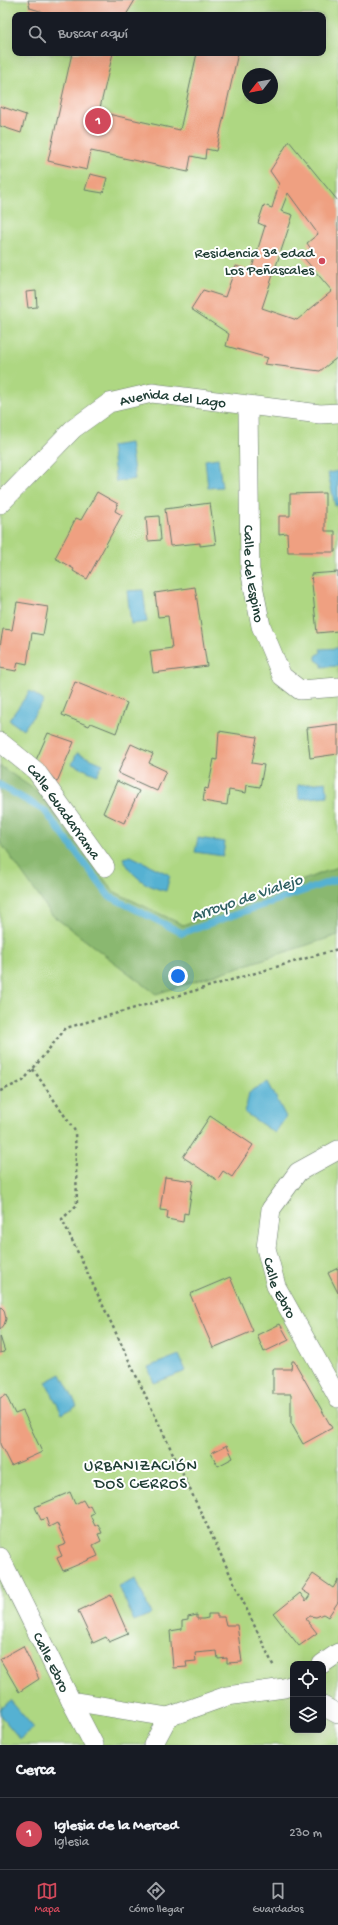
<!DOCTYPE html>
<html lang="es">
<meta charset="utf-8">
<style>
:root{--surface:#171b24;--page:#242831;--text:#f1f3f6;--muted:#9ea1a6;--line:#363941;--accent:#d1495b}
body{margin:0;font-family:"Gochi Hand",sans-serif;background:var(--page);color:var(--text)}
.controls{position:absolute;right:12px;bottom:12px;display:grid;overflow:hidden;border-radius:8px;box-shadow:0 4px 16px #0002}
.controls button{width:36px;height:36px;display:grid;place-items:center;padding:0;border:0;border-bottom:1px solid var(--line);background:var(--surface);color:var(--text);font:20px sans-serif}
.compass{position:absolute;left:242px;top:68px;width:36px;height:36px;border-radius:50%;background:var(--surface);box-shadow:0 4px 16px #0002;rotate:239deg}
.you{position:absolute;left:178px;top:976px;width:14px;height:14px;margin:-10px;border:3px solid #fff;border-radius:50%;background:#1a73e8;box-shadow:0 0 0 6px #1a73e833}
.badge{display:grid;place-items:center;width:26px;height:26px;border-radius:50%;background:var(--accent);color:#fff;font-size:13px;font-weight:700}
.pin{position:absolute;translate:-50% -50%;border:2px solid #fff;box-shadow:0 1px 4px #0006}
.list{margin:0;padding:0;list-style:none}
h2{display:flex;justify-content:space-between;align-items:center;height:52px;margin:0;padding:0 16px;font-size:17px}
h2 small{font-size:13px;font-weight:400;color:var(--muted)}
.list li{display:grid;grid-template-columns:26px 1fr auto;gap:12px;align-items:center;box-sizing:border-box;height:72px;padding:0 16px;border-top:1px solid var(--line)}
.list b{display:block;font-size:15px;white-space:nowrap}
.list p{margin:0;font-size:13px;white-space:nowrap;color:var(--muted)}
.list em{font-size:13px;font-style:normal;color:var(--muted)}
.icon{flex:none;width:22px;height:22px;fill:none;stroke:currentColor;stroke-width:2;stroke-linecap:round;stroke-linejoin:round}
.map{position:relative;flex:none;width:338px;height:1745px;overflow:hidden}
.search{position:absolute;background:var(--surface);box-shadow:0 4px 16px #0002;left:12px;right:12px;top:12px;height:44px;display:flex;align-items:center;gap:10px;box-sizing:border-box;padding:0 14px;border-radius:8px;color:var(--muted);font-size:15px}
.sheet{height:124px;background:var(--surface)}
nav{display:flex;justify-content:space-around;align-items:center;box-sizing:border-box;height:56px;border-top:1px solid var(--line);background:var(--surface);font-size:11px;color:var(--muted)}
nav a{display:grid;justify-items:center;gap:2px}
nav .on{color:var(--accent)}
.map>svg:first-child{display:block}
.green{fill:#aed782;stroke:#668a5b;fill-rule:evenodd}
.forest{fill:#8ab870;stroke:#547a52}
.water{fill:#54b1d2;stroke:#3a7783}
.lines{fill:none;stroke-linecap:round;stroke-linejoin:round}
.stream{stroke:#54b1d2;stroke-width:7}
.building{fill:#efa081;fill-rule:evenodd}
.minor-casing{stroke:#69796b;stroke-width:20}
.path{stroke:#69796b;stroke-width:2.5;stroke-dasharray:3 3;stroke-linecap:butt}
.minor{stroke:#fff;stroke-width:19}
.poi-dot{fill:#d1495b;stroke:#fff;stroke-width:1.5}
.labels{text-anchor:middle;stroke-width:4;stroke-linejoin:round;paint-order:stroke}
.poi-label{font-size:15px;fill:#1f3d34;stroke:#fff;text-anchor:end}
.street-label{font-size:15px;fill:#1f3d34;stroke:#fff}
.water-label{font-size:16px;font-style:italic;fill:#2f6063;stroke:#fff}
.neighbourhood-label{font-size:16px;letter-spacing:1px;fill:#1f3d34;stroke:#fff}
</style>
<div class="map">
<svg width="338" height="1745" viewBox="0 0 338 1745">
<rect width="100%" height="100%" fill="#fff"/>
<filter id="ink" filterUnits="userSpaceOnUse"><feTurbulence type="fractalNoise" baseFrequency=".025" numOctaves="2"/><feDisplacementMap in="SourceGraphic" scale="8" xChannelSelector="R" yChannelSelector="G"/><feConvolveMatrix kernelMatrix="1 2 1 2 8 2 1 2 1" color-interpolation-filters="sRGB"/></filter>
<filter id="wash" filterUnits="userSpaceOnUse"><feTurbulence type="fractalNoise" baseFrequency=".012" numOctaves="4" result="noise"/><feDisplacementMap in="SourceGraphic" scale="16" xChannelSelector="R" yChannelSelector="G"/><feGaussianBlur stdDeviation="0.9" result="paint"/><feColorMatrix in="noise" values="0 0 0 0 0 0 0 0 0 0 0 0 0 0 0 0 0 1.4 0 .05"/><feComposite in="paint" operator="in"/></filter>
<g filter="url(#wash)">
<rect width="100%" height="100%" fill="#f2e8d0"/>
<!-- green -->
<path class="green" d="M0,0H338V1745H0ZM15,15H323V53H15ZM248,74H272V98H248ZM293,1664H323V1730H293Z"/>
<!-- forest -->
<path class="forest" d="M0,766L38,792L113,891L183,925L338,867V935L156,994L52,915L0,842Z"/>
<!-- water -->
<path class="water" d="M130,443L135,479L116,482L111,446Z
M218,458L222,487L208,488L205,460Z
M338,471V505L335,506L328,473Z
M143,590L147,622L131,624L127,591Z
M338,648V666L322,667V664L316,660V656L321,652L320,649Z
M30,691L44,701L23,730L9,720Z
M77,753L103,764L97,775L72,764Z
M326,782L328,796L299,799L298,785Z
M198,838L225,842L223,856L195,852Z
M131,856L170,875L166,891C147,887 132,877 123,858Z
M268,1082L286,1117L275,1133L245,1113L249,1092Z
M179,1355L186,1371L154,1383L148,1367Z
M61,1374L77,1406L62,1414L46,1382Z
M136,1578L151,1614L134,1621L119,1586Z
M10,1700L34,1728L20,1739L0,1715V1709Z"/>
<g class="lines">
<!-- stream -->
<path class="stream" d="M0,785L45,811L109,896L182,933L338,879"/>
</g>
<g id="blocks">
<!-- building -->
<path class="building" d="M28,0H135L126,15H43V12L30,8Z
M72,53H113L99,112L180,130L197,53H238L216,151L206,149L205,159L191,156L188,172L91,151L87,170L48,161Z
M0,106L26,115L21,133L0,126Z
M289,141L338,201V357L320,371L264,364L268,358L226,346L229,334L191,309L203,290L225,297L236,266L251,271L265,226L258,223L264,205L272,208L279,184L270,171ZM288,193L318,234L307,243L311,249L302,256L332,291L297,320L262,308L293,215L281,211Z
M90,174L107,178L103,193L85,190Z
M36,291L37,307L28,308L26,292Z
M97,492L118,504L115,511L122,515L87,579L73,571L74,569L55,558L76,518L81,520Z
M325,493V531H335V552H288L287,533L279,534V516H290V494Z
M210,503L216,544L200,546V543L170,546L165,509Z
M159,516L161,540L148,541L146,517Z
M338,572V631L317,633L311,574Z
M195,587L207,666L153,673L150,651L172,648L168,616L158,617L155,593Z
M17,602L48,607L43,635L32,633L27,664L18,662L16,671L0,668V646L3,629L12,630Z
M75,682L127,703L116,733L91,723L89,726L62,715Z
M338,724V754L310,758L307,728Z
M219,731L257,737L252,763L264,765L260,787L247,785L246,793L229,790L227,805L203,801L205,788L208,789L214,759L217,760Z
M48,733L74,742L57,782L36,760Z
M131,744L153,754L149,763L166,771L157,791L118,773Z
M117,781L139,791L124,823L103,813Z
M210,1116L253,1145L232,1177L223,1171L217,1180L183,1157Z
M165,1177L193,1181L188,1214L184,1213L183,1222L167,1219L168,1211L160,1210Z
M338,1268V1293L328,1273Z
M230,1277L253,1331L213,1348L190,1294Z
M0,1306L4,1310L6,1319L4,1325L0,1330Z
M280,1324L289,1340L264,1352L257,1335Z
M0,1336L5,1352L0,1353Z
M292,1361H294L332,1428L303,1444L291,1423V1394H273V1369H291Z
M6,1395L15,1414L23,1411L42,1452L11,1466L0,1444V1398Z
M227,1445L233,1458L218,1466L211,1453Z
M70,1492L75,1504L83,1500L87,1507L90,1505L94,1513L90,1515L95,1526L98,1524L102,1533L98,1534L101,1541L93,1545L98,1556L63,1571L57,1558L62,1556L58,1547L66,1544L57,1523L49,1527L46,1518L41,1520L35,1507Z
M313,1574L333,1588L338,1580V1602L328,1617L323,1614L316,1617L310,1616L306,1619L317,1633L299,1646L274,1614L300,1593L306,1601L310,1595L302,1590Z
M111,1595L128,1634L109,1642L106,1637L93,1643L78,1611Z
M208,1614H217V1617H224L226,1625H237L242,1662L227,1663V1658L218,1659L217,1651L195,1653L196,1661L186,1662L187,1667L173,1668L170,1631L182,1629V1621L188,1620V1617L197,1615V1619H203L208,1618Z
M23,1646L39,1679L19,1692L0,1659Z"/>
</g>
</g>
<g filter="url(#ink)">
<use href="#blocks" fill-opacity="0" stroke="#69796b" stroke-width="1"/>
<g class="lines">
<defs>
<g id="minor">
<path id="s1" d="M248,406L250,570L261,626L282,676L300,690L338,687"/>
<path id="s2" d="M0,504L73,429L109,403L152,393L320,414L338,413"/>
<path id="s3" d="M0,742L36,771L105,867"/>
<path id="s4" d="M338,1150L298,1172L271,1209L266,1248L276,1286L338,1398"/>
<path id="s5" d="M0,1557L71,1701L168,1717L227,1696L284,1688L293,1685"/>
<path d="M322,1664L338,1653"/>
<path d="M71,1701L94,1745"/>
<path d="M323,1706L338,1714"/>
<path d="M153,1745L168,1717"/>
</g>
</defs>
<!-- minor casing -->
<use href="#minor" class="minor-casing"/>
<!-- path -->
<path class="path" d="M33,1069L75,1131L77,1205L62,1219L274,1667
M0,1091L23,1081L66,1028L338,949"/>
<!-- minor -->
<use href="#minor" class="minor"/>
</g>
</g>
<!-- markers -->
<circle class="poi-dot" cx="322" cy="261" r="4"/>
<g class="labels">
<!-- poi labels -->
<g class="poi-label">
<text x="314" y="257">Residencia 3ª edad<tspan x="314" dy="17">Los Peñascales</tspan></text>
</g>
<!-- street labels -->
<g class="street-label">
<text dy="5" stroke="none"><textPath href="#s2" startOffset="214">Avenida del Lago</textPath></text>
<text dy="5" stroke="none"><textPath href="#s1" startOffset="168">Calle del Espino</textPath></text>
<text dy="5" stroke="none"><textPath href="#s3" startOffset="95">Calle Guadarrama</textPath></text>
<text dy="5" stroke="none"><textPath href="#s4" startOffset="173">Calle Ebro</textPath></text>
<text dy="5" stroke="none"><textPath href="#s5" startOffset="117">Calle Ebro</textPath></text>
</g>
<!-- water labels -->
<g class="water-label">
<text transform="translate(246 896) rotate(-19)" y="6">Arroyo de Vialejo</text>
</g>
<!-- neighbourhood labels -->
<g class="neighbourhood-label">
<text x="141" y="1470">URBANIZACIÓN<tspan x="141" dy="18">DOS CERROS</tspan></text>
</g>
</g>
</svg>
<div class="controls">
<button><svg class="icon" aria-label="locate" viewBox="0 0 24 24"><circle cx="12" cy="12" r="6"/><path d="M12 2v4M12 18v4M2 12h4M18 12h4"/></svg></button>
<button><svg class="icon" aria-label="layers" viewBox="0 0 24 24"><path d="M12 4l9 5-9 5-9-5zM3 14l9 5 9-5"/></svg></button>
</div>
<svg class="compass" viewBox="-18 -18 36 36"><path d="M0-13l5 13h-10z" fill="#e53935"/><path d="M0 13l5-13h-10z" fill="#9ea1a6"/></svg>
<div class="you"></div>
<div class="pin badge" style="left:98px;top:121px">1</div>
<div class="search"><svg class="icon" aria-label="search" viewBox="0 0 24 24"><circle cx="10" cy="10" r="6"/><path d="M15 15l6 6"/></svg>Buscar aquí</div>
</div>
<section class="sheet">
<h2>Cerca<small></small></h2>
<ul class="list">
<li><span class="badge">1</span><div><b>Iglesia de la Merced</b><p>Iglesia</p></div><em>230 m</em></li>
</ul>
</section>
<nav>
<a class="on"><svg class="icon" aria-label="map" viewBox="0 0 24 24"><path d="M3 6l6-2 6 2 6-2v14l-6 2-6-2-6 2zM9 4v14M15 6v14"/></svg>Mapa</a>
<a><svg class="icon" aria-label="directions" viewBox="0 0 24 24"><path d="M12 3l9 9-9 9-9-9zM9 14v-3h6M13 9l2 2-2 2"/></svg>Cómo llegar</a>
<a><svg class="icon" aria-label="saved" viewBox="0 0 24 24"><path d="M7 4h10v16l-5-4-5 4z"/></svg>Guardados</a>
</nav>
